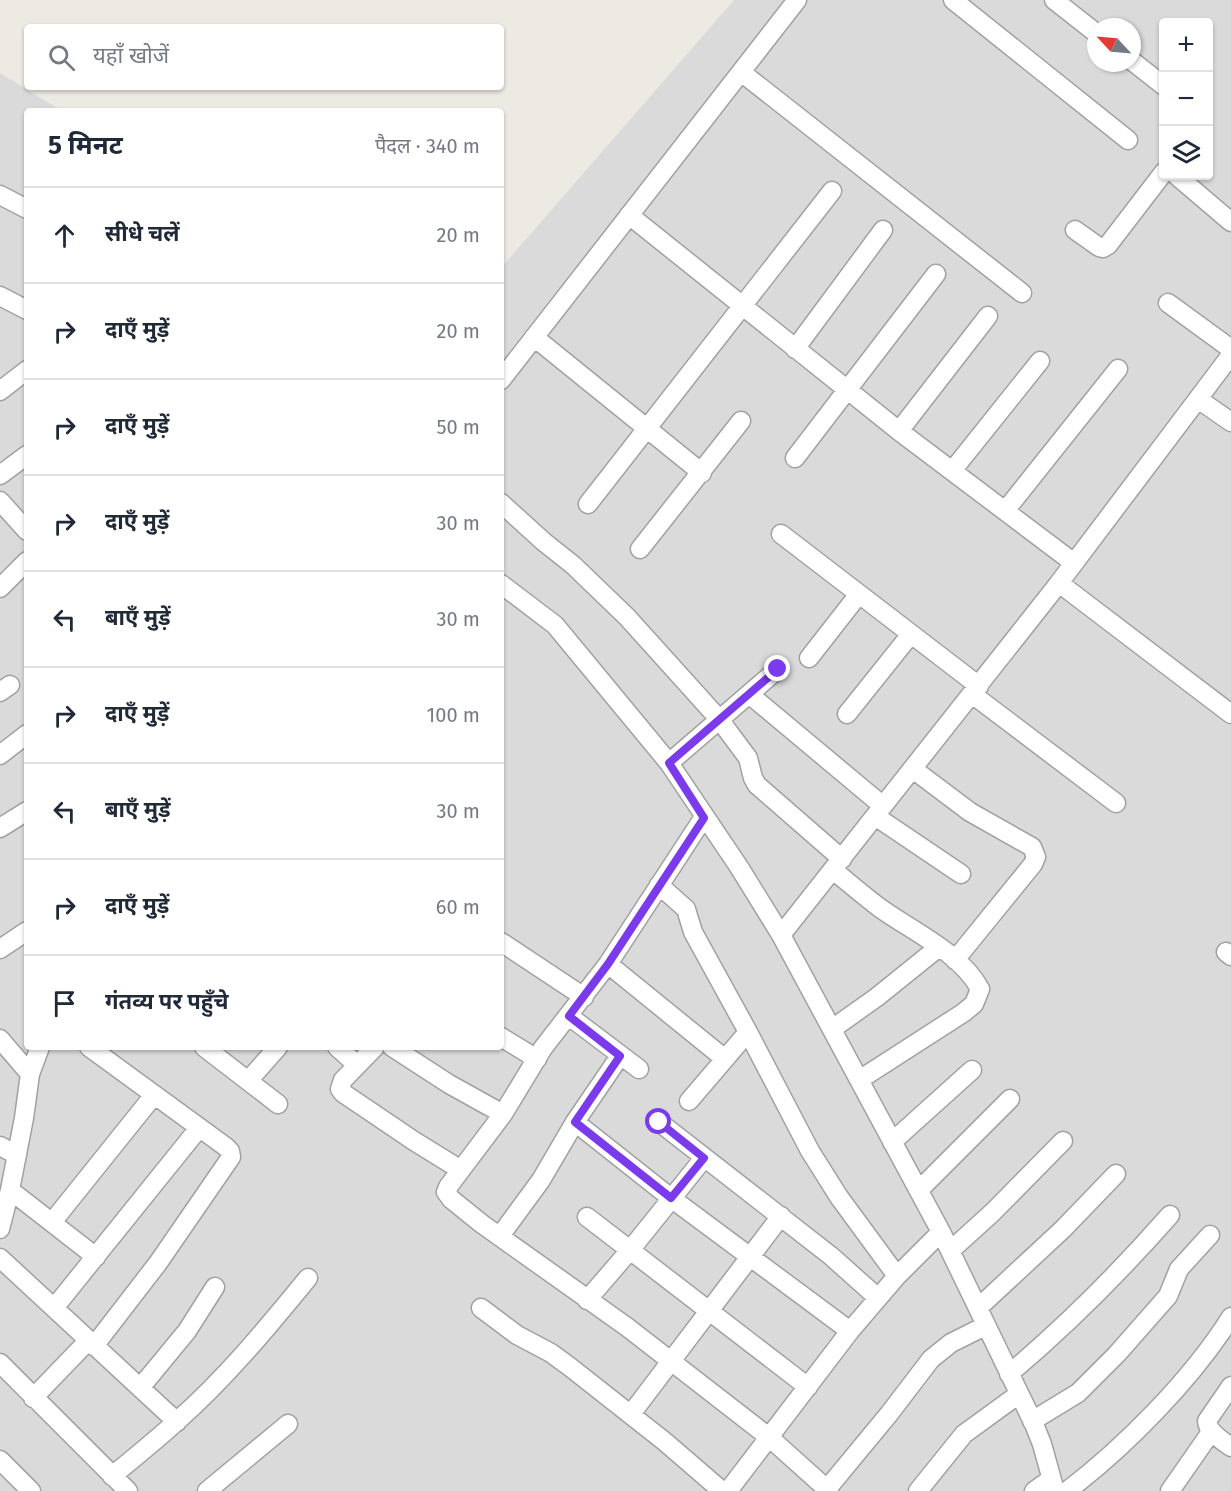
<!DOCTYPE html>
<html lang="hi">
<meta charset="utf-8">
<style>
:root{--surface:#fff;--page:#f2f2f3;--text:#1f2937;--muted:#747a83;--line:#e0e1e3}
body{margin:0;font-family:"Fira Sans","Noto Sans Devanagari",sans-serif;background:var(--page);color:var(--text)}
.controls{position:absolute;right:18px;top:18px;display:grid;overflow:hidden;border-radius:6px;box-shadow:0 2px 4px #0004}
.controls button{width:54px;height:54px;display:grid;place-items:center;padding:0;border:0;border-bottom:2px solid var(--line);background:var(--surface);color:var(--text);font:30px sans-serif}
.compass{position:absolute;left:1087px;top:18px;width:54px;height:54px;border-radius:50%;background:var(--surface);box-shadow:0 2px 4px #0004;rotate:296deg}
.stop{position:absolute;width:18px;height:18px;margin:-14px;border:4px solid #7c3aed;border-radius:50%;background:#fff}
.stop.end{background:#7c3aed;border-color:#fff;box-shadow:0 2px 6px #0008}
.list{margin:0;padding:0;list-style:none}
h2{display:flex;justify-content:space-between;align-items:center;height:78px;margin:0;padding:0 24px;font-size:26px}
h2 small{font-size:20px;font-weight:400;color:var(--muted)}
.list li{display:grid;grid-template-columns:39px 1fr auto;gap:18px;align-items:center;box-sizing:border-box;height:96px;padding:0 24px;border-top:2px solid var(--line)}
.list b{display:block;font-size:22px;white-space:nowrap}
.list em{font-size:20px;font-style:normal;color:var(--muted)}
.icon{flex:none;width:33px;height:33px;fill:none;stroke:currentColor;stroke-width:2;stroke-linecap:round;stroke-linejoin:round}
.map{position:relative;flex:none;width:1231px;height:1491px;overflow:hidden}
.search{position:absolute;background:var(--surface);box-shadow:0 2px 4px #0004;left:24px;top:24px;width:480px;height:66px;display:flex;align-items:center;gap:15px;box-sizing:border-box;padding:0 21px;border-radius:6px;color:var(--muted);font-size:22px}
.panel{position:absolute;background:var(--surface);box-shadow:0 2px 4px #0004;left:24px;top:108px;width:480px;height:942px;border-radius:6px}
.map>svg:first-child{display:block}
.residential{fill:#dbdada;fill-rule:evenodd}
.lines{fill:none;stroke-linecap:round;stroke-linejoin:round}
.minor-casing{stroke:#a1a1a1;stroke-width:21}
.minor{stroke:#fff;stroke-width:18}
.route{stroke:#7c3aed;stroke-width:8}
</style>
<div class="map">
<svg width="1231" height="1491" viewBox="0 0 1231 1491">
<rect width="100%" height="100%" fill="#edeae4"/>
<!-- residential -->
<path class="residential" d="M734,0H1231V1491H0V73L62,111H27V1047H501V268ZM1164,22H1208V176H1164ZM1096,27H1132V63H1096Z"/>
<g class="lines">
<defs>
<path id="minor" d="M953,0L1128,140
M1054,0L1096,33
M1132,61L1164,86
M741,72L1022,293
M1177,176L1231,222
M0,195L27,209
M629,215L899,431L1074,563
M1075,230L1099,247L1103,248L1108,245L1164,172
M0,296L27,310
M1168,303L1231,349
M534,337L702,473
M795,349L883,230
M501,380L797,0
M0,391L27,370
M1198,399L1231,422
M899,431L988,316
M795,458L936,274
M952,471L1040,361
M0,475L27,455
M0,501L27,531
M501,503L544,542L573,565L627,617L719,719L748,758L753,778L757,785L842,859
M588,504L832,191
M1005,511L1118,369
M781,534L979,686
M640,549L741,421
M1059,583L1231,714
M501,584L555,625L669,763L739,867L781,935L941,1232L1034,1424L1042,1444L1055,1491
M0,588L27,561
M809,658L859,594
M0,692L10,685
M749,694L883,806
M972,694L1116,803
M847,714L911,634
M0,755L27,734
M669,763L778,669
M913,769L970,812L1032,847L1036,857L1033,864L955,960
M875,816L961,874
M704,817L608,964L543,1048L503,1114L448,1187L446,1192L451,1199L482,1224L627,1327L770,1438L829,1491
M0,828L27,811
M833,870C849,883 864,896 880,908C912,931 961,953 980,989L974,1004L963,1013L859,1080
M659,885L686,909L693,932L748,1032L810,1151L839,1197L897,1276
M781,935L1059,583L1231,355
M501,942L584,997
M0,949L27,931
M1226,952L1231,956
M608,964L725,1059
M569,1016L639,1069
M832,1029L877,997L939,947
M501,1037L537,1059
M0,1039L30,1074
M89,1047L226,1147L230,1151L231,1157L158,1263L94,1346
M204,1047L278,1104
M337,1047L357,1065
M375,1047L343,1080L340,1089L343,1093L414,1141L461,1170
M392,1047L449,1084L503,1114
M248,1081L278,1047
M689,1101L748,1032
M575,1122L671,1198L850,1331
M659,1122L831,1256L878,1298
M892,1142L972,1070
M0,1146L17,1155
M10,1190L96,1257
M919,1190L1010,1099
M587,1217L808,1387
M53,1221L154,1095
M0,1229L10,1190L24,1118L30,1074L40,1047
M500,1236L541,1180L575,1122L620,1056
M950,1251L993,1212L1063,1141
M0,1258L177,1422
M587,1300L631,1249L704,1158
M54,1308L199,1128
M481,1308L517,1335L551,1353L570,1367L664,1441L722,1491
M978,1308L1063,1229L1116,1174
M0,1363L128,1491
M1009,1374C1067,1325 1120,1272 1170,1215
M1231,1386L1207,1421C1208,1433 1222,1440 1231,1447
M140,1388L187,1331L215,1287
M33,1398L88,1341
M631,1414L781,1216
M1032,1421L1078,1393L1117,1354L1168,1296L1179,1269L1210,1235
M0,1460L31,1491
M112,1476C134,1458 155,1441 176,1422C225,1379 267,1328 308,1278
M827,1489L889,1414L931,1359L951,1343L985,1326
M207,1491L288,1424
M728,1491L850,1331L897,1276L941,1232
M918,1491L964,1434L1019,1394
M1034,1491L1051,1479
M1067,1491C1125,1447 1192,1379 1231,1317
M1170,1491L1211,1432"/>
</defs>
<!-- minor casing -->
<use href="#minor" class="minor-casing"/>
<!-- minor -->
<use href="#minor" class="minor"/>
</g>
<g class="lines">
<!-- route -->
<path class="route" d="M659,1122L704,1158L671,1198L575,1122L620,1056L569,1016L608,964L704,818L669,763L778,669"/>
</g>
</svg>
<div class="controls">
<button>+</button>
<button>−</button>
<button><svg class="icon" aria-label="layers" viewBox="0 0 24 24"><path d="M12 4l9 5-9 5-9-5zM3 14l9 5 9-5"/></svg></button>
</div>
<svg class="compass" viewBox="-18 -18 36 36"><path d="M0-13l5 13h-10z" fill="#e53935"/><path d="M0 13l5-13h-10z" fill="#747a83"/></svg>
<div class="stop" style="left:659px;top:1122px"></div>
<div class="stop end" style="left:778px;top:669px"></div>
<div class="search"><svg class="icon" aria-label="search" viewBox="0 0 24 24"><circle cx="10" cy="10" r="6"/><path d="M15 15l6 6"/></svg>यहाँ खोजें</div>
<section class="panel">
<h2>5 मिनट<small>पैदल · 340 m</small></h2>
<ul class="list">
<li><svg class="icon" aria-label="ahead" viewBox="0 0 24 24"><path d="M12 20V5M6 11l6-6 6 6"/></svg><div><b>सीधे चलें</b></div><em>20 m</em></li>
<li><svg class="icon" aria-label="right" viewBox="0 0 24 24"><path d="M7 20v-9h11M14 6l5 5-5 5"/></svg><div><b>दाएँ मुड़ें</b></div><em>20 m</em></li>
<li><svg class="icon" aria-label="right" viewBox="0 0 24 24"><path d="M7 20v-9h11M14 6l5 5-5 5"/></svg><div><b>दाएँ मुड़ें</b></div><em>50 m</em></li>
<li><svg class="icon" aria-label="right" viewBox="0 0 24 24"><path d="M7 20v-9h11M14 6l5 5-5 5"/></svg><div><b>दाएँ मुड़ें</b></div><em>30 m</em></li>
<li><svg class="icon" aria-label="left" viewBox="0 0 24 24"><path d="M17 20v-9H6M10 6l-5 5 5 5"/></svg><div><b>बाएँ मुड़ें</b></div><em>30 m</em></li>
<li><svg class="icon" aria-label="right" viewBox="0 0 24 24"><path d="M7 20v-9h11M14 6l5 5-5 5"/></svg><div><b>दाएँ मुड़ें</b></div><em>100 m</em></li>
<li><svg class="icon" aria-label="left" viewBox="0 0 24 24"><path d="M17 20v-9H6M10 6l-5 5 5 5"/></svg><div><b>बाएँ मुड़ें</b></div><em>30 m</em></li>
<li><svg class="icon" aria-label="right" viewBox="0 0 24 24"><path d="M7 20v-9h11M14 6l5 5-5 5"/></svg><div><b>दाएँ मुड़ें</b></div><em>60 m</em></li>
<li><svg class="icon" aria-label="arrive" viewBox="0 0 24 24"><path d="M6 21V4h12l-3 4 3 4H6"/></svg><div><b>गंतव्य पर पहुँचे</b></div></li>
</ul>
</section>
</div>
